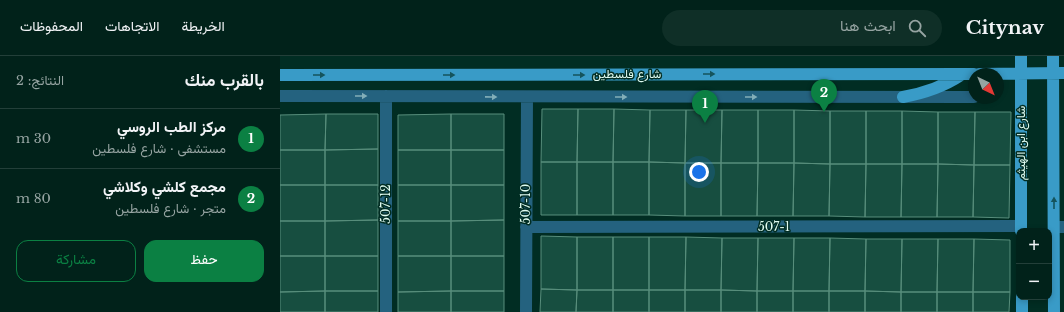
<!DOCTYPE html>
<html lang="ar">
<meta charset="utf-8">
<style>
:root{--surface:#01221a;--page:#0f2f27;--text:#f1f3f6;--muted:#96a4a2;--line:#233f39;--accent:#0b8043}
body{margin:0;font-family:"Libre Baskerville",Vazirmatn,serif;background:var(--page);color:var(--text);direction:rtl}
.controls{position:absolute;right:12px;bottom:12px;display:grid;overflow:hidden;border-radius:8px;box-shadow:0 2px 6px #0003}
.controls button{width:36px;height:36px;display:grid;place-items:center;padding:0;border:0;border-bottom:1px solid var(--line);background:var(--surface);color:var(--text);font:20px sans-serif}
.compass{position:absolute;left:688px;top:12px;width:36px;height:36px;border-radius:50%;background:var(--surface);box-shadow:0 2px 6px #0003;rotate:137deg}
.you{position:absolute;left:419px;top:116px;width:14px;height:14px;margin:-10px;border:3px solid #fff;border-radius:50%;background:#1a73e8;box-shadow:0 0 0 6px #1a73e833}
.badge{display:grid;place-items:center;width:26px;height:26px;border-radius:50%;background:var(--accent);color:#fff;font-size:13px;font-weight:700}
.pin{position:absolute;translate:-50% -33px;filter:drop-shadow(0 1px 2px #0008)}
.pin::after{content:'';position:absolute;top:21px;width:14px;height:12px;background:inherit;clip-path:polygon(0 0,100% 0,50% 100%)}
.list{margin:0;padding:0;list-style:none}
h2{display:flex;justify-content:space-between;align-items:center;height:52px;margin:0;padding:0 16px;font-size:17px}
h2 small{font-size:13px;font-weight:400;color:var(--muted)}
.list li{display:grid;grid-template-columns:26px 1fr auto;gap:12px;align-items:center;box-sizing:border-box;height:60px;padding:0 16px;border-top:1px solid var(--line)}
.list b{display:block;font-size:15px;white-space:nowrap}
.list p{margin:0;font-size:13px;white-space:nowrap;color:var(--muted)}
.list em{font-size:13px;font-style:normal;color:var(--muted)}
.actions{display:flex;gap:8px;padding:12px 16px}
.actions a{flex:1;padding:9px 0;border:1px solid var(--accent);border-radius:12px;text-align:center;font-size:14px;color:var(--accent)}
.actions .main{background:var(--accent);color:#fff}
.icon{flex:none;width:22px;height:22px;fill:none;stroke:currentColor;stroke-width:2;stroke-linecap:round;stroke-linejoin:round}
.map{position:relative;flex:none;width:784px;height:256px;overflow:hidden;direction:ltr}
header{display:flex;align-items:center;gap:24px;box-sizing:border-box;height:56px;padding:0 20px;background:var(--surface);border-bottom:1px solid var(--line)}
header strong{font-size:19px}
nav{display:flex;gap:22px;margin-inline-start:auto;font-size:14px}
.search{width:280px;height:36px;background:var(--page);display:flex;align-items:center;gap:10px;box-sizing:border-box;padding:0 14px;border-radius:22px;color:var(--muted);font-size:15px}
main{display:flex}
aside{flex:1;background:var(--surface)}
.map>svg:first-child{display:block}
.building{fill:#174e40;stroke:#588e7c}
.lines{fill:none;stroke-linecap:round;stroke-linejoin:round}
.street{stroke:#24627f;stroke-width:12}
.primary{stroke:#399bc7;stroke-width:12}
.oneway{fill:#15545c}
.oneway2{fill:#82aeb8}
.labels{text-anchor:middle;stroke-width:3;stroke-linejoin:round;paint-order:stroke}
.street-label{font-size:12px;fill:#dffbf1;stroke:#012d23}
</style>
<header>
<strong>Citynav</strong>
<div class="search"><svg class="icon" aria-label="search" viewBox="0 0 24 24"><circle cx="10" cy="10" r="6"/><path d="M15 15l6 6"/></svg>ابحث هنا</div>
<nav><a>الخريطة</a><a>الاتجاهات</a><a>المحفوظات</a></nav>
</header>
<main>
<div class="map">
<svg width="784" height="256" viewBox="0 0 784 256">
<rect width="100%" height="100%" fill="#012d23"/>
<!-- building -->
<path class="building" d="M262,53H298L297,106H261Z
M298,53H334L333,106H297Z
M334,53L370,54L369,106H333Z
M370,54H406L405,107L369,106Z
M406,54H442L441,107H405Z
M442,54H478V107H441Z
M478,54H514V107H478Z
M514,54L550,55V108L514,107Z
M550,55H586V108H550Z
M586,55H622V108H586Z
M622,55L658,56V108H622Z
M658,56H695L694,109L658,108Z
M695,56H731L730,109H694Z
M46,58L45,94H0V59Z
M46,58H98V93L45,94Z
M171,58V94H118V59Z
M171,58H224V94H171Z
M98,93V129H45V94Z
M0,94H45V129H0Z
M118,94H171V129H118Z
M171,94H224V129H171Z
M261,106H297V159H261Z
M297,106H333V159H297Z
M333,106H369V159H333Z
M369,106L405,107V160L369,159Z
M405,107H441V160H405Z
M441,107H478L477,160H441Z
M478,107H514L513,160H477Z
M514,107L550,108L549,160H513Z
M550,108H586L585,161L549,160Z
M586,108H622L621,161H585Z
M622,108H658L657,161H621Z
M658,108L694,109L693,161H657Z
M694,109H730L729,162L693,161Z
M0,129H45V165H0Z
M45,129H98V164L45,165Z
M118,129H171V165H118Z
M171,129H224V164L171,165Z
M98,164V200H45V165Z
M224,164V200H171V165Z
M0,165H45V200H0Z
M118,165H171V200H118Z
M261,180L297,181V234L261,233Z
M297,181H333V234H297Z
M333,181H369V234H333Z
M369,181H406L405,234H369Z
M406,181L442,182L441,234H405Z
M442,182H478L477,235L441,234Z
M478,182H514L513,235H477Z
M514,182H550L549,235H513Z
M550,182L586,183L585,235H549Z
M586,183H622L621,236L585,235Z
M622,183H658L657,236H621Z
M658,183H694L693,236H657Z
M694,183L730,184V236H693Z
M0,200H45V235L0,236Z
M45,200H98V235H45Z
M118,200H171V235L118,236Z
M171,200H224V235H171Z
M261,233L297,234L296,256H260Z
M297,234H333V256H296Z
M333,234H369V256H333Z
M369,234H405V256H369Z
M405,234H441V256H405Z
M441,234L477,235V256H441Z
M45,235V256H0V236Z
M45,235H98V256H45Z
M171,235V256H118V236Z
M171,235H224V256H171Z
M477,235H513V256H477Z
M513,235H549V256H513Z
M549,235H585V256H549Z
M585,235L621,236V256H585Z
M621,236H657V256H621Z
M657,236H693V256H657Z
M693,236H730L729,256H693Z"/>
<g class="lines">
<!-- street -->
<path class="street" d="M0,40L694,41
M106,40V256
M246,171L741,170
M774,171H784
M246,256L247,41"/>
<!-- primary -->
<path class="primary" d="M741,0V175
M773,0L774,256
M699,18L784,17
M0,19L694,18
M623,41C645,37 663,31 681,19
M742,241V256"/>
</g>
<!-- one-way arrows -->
<defs><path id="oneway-solid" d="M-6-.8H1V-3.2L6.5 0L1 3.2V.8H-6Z"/></defs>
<g class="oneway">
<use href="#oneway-solid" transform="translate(429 18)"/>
<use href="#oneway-solid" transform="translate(39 19)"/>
<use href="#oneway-solid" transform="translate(169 19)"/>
<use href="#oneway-solid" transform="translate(299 19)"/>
<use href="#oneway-solid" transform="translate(774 147) rotate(-90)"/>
</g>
<g class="oneway2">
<use href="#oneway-solid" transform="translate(81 40)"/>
<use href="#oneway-solid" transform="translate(211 41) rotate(1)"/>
<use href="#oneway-solid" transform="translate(341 41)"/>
<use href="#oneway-solid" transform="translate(471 41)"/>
</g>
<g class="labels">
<!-- street labels -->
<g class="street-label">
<text x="347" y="22">شارع فلسطين</text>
<text transform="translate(741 87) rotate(-90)" y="4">شارع ابن الهيثم</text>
<text transform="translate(106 148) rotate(-90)" y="4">507-12</text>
<text transform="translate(246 148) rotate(-90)" y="4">507-10</text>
<text x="494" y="175">507-1</text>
</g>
</g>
</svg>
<div class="controls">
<button>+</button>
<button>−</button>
</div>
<svg class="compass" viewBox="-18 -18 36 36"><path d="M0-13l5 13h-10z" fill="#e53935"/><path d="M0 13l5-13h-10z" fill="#96a4a2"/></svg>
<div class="you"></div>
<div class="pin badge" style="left:425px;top:67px">1</div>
<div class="pin badge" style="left:544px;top:56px">2</div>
</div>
<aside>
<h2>بالقرب منك<small>النتائج: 2</small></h2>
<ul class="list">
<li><span class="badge">1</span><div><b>مركز الطب الروسي</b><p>مستشفى · شارع فلسطين</p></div><em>30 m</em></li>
<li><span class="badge">2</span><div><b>مجمع كلشي وكلاشي</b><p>متجر · شارع فلسطين</p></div><em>80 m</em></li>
</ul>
<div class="actions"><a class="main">حفظ</a><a>مشاركة</a></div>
</aside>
</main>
